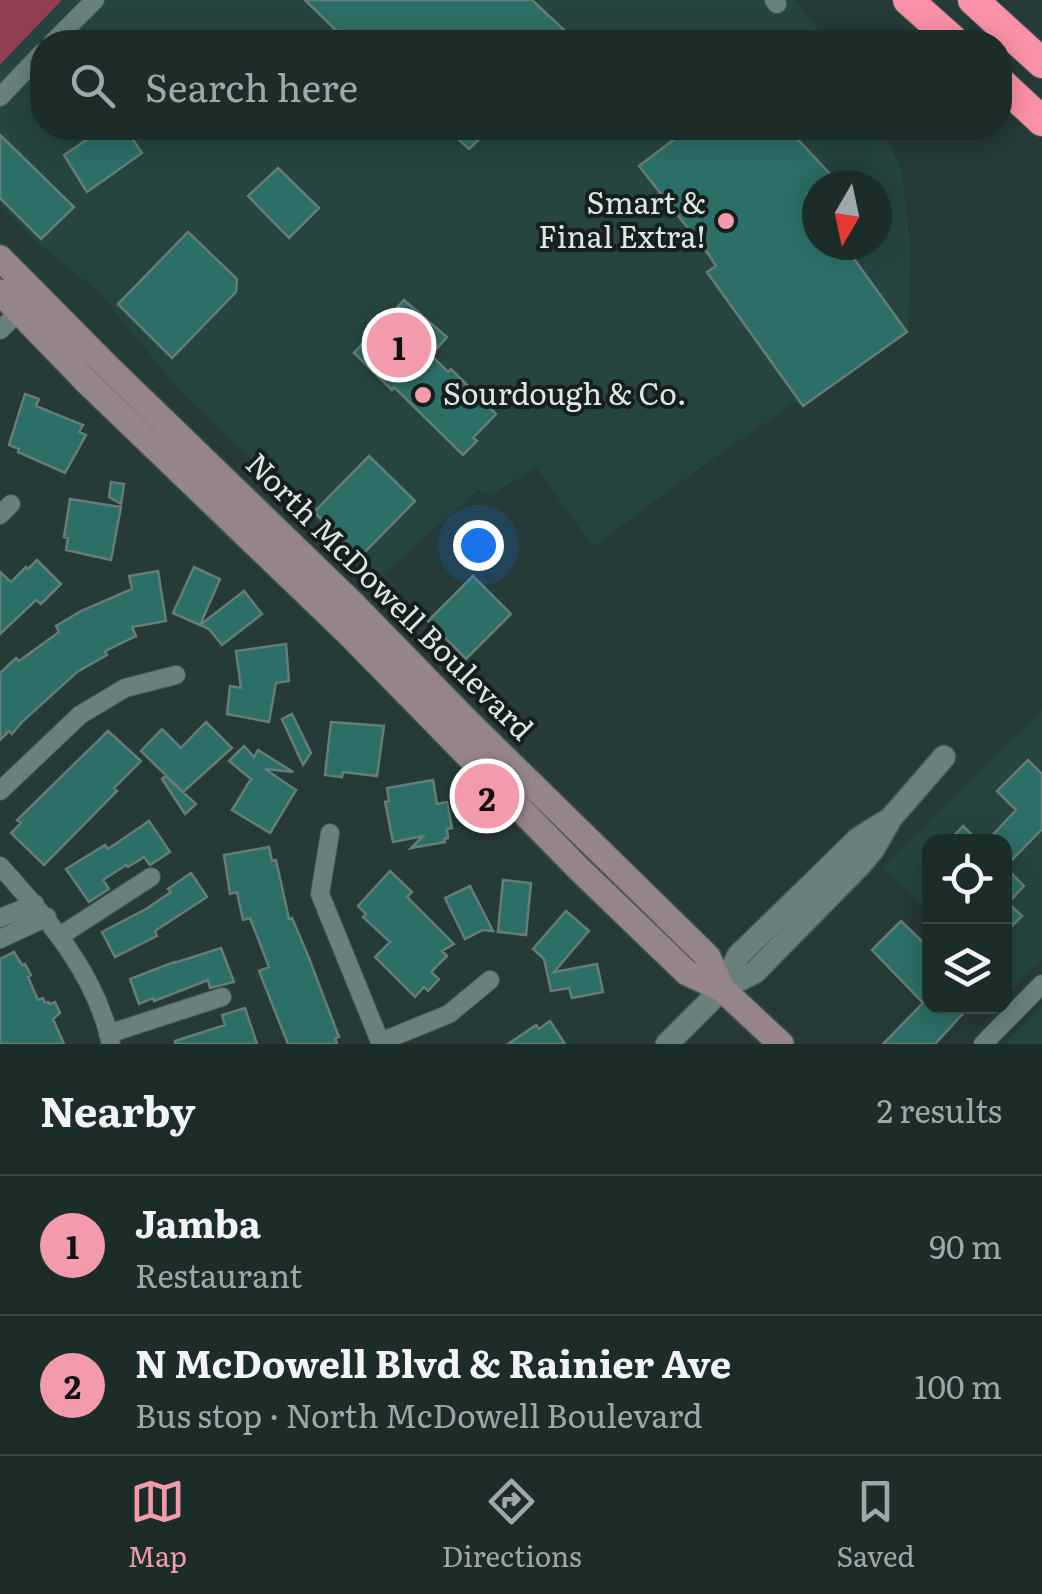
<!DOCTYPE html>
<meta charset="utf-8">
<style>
:root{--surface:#1c2c29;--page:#293835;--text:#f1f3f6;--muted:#a0a7a8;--line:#3a4846;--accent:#f39aab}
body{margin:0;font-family:Literata,serif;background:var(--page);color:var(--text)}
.controls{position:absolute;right:30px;bottom:30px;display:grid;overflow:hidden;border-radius:20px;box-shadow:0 5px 25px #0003}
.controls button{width:90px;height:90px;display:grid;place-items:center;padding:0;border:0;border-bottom:2px solid var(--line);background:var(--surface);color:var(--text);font:50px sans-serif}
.compass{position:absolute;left:802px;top:170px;width:90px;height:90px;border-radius:50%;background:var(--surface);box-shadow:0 5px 25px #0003;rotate:189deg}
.you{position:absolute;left:478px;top:545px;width:35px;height:35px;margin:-25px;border:8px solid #fff;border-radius:50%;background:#1a73e8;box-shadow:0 0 0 15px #1a73e833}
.badge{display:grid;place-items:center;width:65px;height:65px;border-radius:50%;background:var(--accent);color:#111;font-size:32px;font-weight:700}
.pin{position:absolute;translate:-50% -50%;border:5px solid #fff;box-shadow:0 2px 10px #0006}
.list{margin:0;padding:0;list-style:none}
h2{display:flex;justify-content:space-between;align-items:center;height:130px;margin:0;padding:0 40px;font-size:42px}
h2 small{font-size:32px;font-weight:400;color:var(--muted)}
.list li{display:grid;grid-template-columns:65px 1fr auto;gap:30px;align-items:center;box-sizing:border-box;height:140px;padding:0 40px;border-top:2px solid var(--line)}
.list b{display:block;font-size:38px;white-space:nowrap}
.list p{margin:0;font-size:32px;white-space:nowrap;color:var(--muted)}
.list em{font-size:32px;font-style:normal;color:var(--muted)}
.icon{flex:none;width:55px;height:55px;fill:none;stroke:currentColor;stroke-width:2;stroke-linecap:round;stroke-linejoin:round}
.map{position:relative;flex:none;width:1042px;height:1044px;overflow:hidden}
.search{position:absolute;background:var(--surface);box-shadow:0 5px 25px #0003;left:30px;right:30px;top:30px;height:110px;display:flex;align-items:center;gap:25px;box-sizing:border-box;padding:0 35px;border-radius:40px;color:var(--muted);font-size:38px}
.sheet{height:410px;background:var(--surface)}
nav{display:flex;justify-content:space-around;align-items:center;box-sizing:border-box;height:140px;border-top:2px solid var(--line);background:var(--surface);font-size:28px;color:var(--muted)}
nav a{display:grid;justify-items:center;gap:5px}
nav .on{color:var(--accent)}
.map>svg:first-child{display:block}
.built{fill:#274540;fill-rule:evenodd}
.green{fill:#923d52}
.building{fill:#2c6f66;stroke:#667c78;stroke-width:2.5}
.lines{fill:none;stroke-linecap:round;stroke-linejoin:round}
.minor-casing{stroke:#475956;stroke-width:20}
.tertiary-casing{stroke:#475956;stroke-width:25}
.secondary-casing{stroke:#475956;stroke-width:28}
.motorway-casing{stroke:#475956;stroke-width:32}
.minor{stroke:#69807c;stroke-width:18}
.tertiary{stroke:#69807c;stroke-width:22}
.secondary{stroke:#958589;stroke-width:25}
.motorway{stroke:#fb91a6;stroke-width:30}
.poi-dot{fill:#f39aab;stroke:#161f1e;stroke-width:4}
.labels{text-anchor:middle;stroke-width:8;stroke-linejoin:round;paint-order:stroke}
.poi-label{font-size:30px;fill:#dbe8e5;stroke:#161f1e;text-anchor:end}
.street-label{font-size:30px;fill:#dbe8e5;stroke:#161f1e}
</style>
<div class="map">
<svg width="1042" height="1044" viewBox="0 0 1042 1044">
<rect width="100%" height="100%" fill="#263a37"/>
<!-- built -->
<path class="built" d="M63,0H795L828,42H42V128H882L901,169L911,249L908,332L803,407L796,402L704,465L593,547L536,467L491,495L478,490L382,576L291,497L178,389L100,293L40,245L0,204V67ZM817,185H877V245H817Z
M1042,710V959L1011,990L1004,984V842H930L929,911L883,867Z
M1042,1006V1044H1004Z"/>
<!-- green -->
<path class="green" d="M0,0H62L0,65Z"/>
<!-- building -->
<path class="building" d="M305,0H532L577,42H348Z
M104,128H125L142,153L87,192L64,155Z
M446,128H491L469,149Z
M689,128H787L832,176L807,194L817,208V245H844L907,332L803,406L707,272L716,266L709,255L639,166Z
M0,135L74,207L41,239L0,198Z
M278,168L319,208L289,238L248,196Z
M188,232L237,279L236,292L172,358L118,304Z
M404,300L447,337L431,355L448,372L451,369L496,414L473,438L477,441L463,455L394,387L392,390L354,353Z
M25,394L39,399L36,406L83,425L79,432L86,435L65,473L18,452L19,449L9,445Z
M369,456L415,501L360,557L314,512Z
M111,482L124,484L121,504L109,497Z
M70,499L121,507L111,560L66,550L68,538L64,537Z
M37,560L61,584L41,604L36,600L0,634V572L11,582L26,567L28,569Z
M194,567L220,579L200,625L173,613Z
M158,571L166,621L132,627L136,636L105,651L107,655L77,672L22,722L12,734L9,731L0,740V673L16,658L19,661L59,632L56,626L81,611L132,589L129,576Z
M473,576L511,614L466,659L428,621Z
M244,591L262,614L222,645L209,629L200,625Z
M286,644L289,681L276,683L269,722L227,714L230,686L241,688L236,651Z
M292,714L311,753L303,765L282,719Z
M206,722L232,748L183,792L141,751L162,729L181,748Z
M331,722L384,726L377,776L343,772L342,777L325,775Z
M108,731L141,761L114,788L117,791L44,865L11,833L21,823L17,820Z
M244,746L254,757L258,750L293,772L265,769L296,790L270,833L232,810L251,779L229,761Z
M1028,760L1042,774V829L1005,867L1024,886L1008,903L1022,916L1004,934V842H986L1016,810L997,791Z
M165,776L196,804L185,814L162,779Z
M433,780L437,804L447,802L452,828L447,829L448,838L444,839L445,842L411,848L423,836L393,842L385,802L389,801L387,788Z
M149,821L170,852L150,865L144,857L128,867L126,865L103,880L109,889L89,902L66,869L105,845L108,849Z
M963,826L979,842H948Z
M269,847L272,861L276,860L289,919L292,918L307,953L339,1037L335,1038L337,1044H288L259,971L269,967L250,918L243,920L237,892L230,894L224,855Z
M390,871L412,892L407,897L454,944L442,951L447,956L431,972L439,979L428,991L424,987L415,997L375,957L390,942L363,917L366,914L358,906Z
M191,873L207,897L155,931L157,936L115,957L102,932L146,909L171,892L168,889Z
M503,880L531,883L526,935L498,932Z
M470,886L493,931L483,930L465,939L445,898Z
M566,911L589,931L554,972L597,964L603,992L572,998L569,988L551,991L544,959L533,949Z
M901,921L930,949V1006H970L935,1044H883L923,1003L872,950Z
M221,948L234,982L210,988L208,980L154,1001L153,998L139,1004L130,979L174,962V963Z
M14,952L22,965L25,964L31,975L28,977L38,1000L43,998L45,1003L48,1002L50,1004L55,1002L60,1013L53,1019L64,1044H0V959Z
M245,1008L257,1044H175V1041L225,1025L222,1015Z
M550,1021L565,1044H508L536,1025L539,1029Z"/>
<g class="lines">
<defs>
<path id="minor" d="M774,0L777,4
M53,42L95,0
M0,97L42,53
M0,330L25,306
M0,515L11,504
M0,791L80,715L125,688L176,675
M330,833L320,894L381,1044
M0,866C47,918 96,973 111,1044
M0,918L35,904
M60,936L151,877
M0,939L47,917
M108,1034L222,997
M380,1042L449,1014L490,980
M983,1044L1042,984"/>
<path id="tertiary" d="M722,989L755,972L861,864L874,848L891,818L944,757
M667,1044L722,989L738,956L859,838L888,820"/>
<path id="secondary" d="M0,258L108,367L352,603L468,722L708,957L722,989
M0,292L88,383L350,635L579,869L687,973L722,989L781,1044"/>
<path id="motorway" d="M908,0L955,42
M973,0L1042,63
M1000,82L1042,121"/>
</defs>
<!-- minor casing -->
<use href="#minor" class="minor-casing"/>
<!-- tertiary casing -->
<use href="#tertiary" class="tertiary-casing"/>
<!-- secondary casing -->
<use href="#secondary" class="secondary-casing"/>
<!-- motorway casing -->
<use href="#motorway" class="motorway-casing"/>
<!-- minor -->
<use href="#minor" class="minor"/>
<!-- tertiary -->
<use href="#tertiary" class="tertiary"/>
<!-- secondary -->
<use href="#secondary" class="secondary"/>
<!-- motorway -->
<use href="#motorway" class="motorway"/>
</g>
<!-- markers -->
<g class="poi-dot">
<circle cx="726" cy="221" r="10"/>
<circle cx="423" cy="395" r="10"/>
</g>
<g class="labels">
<!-- poi labels -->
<g class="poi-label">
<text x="706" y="214">Smart &amp;<tspan x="706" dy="34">Final Extra!</tspan></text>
<text x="443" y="405" text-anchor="start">Sourdough &amp; Co.</text>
</g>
<!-- street labels -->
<g class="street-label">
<text transform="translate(389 597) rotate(45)" y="10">North McDowell Boulevard</text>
</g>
</g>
</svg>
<div class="controls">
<button><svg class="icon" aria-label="locate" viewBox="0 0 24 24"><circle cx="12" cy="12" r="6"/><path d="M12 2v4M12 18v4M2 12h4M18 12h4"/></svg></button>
<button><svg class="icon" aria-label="layers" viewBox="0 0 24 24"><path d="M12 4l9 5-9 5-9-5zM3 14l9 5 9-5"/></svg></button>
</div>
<svg class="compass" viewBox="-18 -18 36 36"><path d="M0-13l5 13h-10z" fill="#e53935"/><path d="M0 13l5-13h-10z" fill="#a0a7a8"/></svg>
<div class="you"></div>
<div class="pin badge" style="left:399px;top:345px">1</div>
<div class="pin badge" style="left:487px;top:796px">2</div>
<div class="search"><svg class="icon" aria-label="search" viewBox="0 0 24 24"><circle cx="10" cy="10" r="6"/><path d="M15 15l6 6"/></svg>Search here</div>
</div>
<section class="sheet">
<h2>Nearby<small>2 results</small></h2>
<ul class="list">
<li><span class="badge">1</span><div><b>Jamba</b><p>Restaurant</p></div><em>90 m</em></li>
<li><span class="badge">2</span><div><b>N McDowell Blvd &amp; Rainier Ave</b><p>Bus stop · North McDowell Boulevard</p></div><em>100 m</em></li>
</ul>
</section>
<nav>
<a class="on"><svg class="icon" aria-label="map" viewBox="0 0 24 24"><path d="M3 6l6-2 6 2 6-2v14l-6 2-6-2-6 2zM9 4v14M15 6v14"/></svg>Map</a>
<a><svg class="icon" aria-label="directions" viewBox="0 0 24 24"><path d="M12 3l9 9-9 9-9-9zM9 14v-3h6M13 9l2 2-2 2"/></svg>Directions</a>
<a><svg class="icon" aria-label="saved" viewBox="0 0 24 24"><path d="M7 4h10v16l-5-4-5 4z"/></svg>Saved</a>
</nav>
